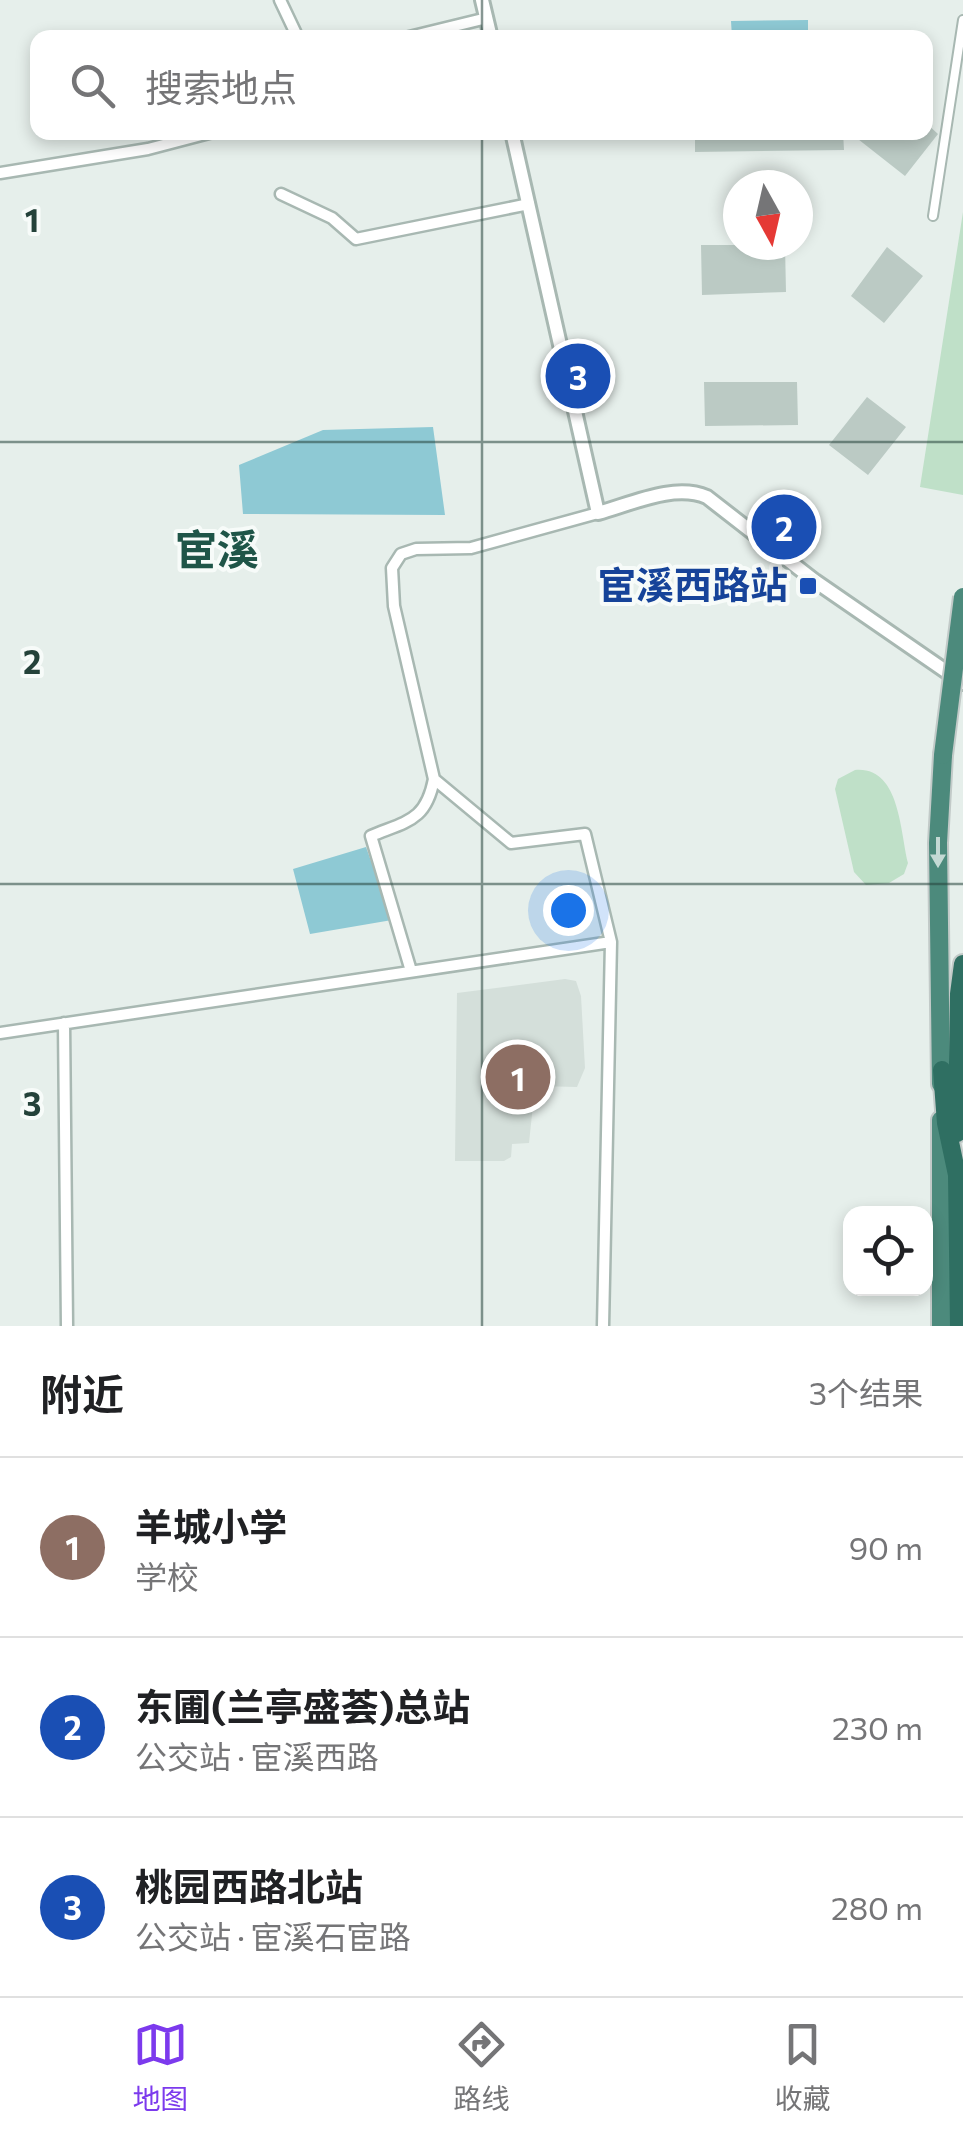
<!DOCTYPE html>
<html lang="zh">
<meta charset="utf-8">
<style>
:root{--surface:#fff;--page:#f2f2f2;--text:#202124;--muted:#757577;--line:#e0e0e0;--accent:#7c3aed}
body{margin:0;font-family:Commissioner,"Noto Sans SC",sans-serif;background:var(--page);color:var(--text)}
.controls{position:absolute;right:30px;bottom:30px;display:grid;overflow:hidden;border-radius:20px;box-shadow:0 5px 15px #0003}
.controls button{width:90px;height:90px;display:grid;place-items:center;padding:0;border:0;border-bottom:2px solid var(--line);background:var(--surface);color:var(--text);font:50px sans-serif}
.compass{position:absolute;left:723px;top:170px;width:90px;height:90px;border-radius:50%;background:var(--surface);box-shadow:0 5px 15px #0003;rotate:172deg}
.you{position:absolute;left:568px;top:910px;width:35px;height:35px;margin:-25px;border:8px solid #fff;border-radius:50%;background:#1a73e8;box-shadow:0 0 0 15px #1a73e833}
.badge{display:grid;place-items:center;width:65px;height:65px;border-radius:50%;background:var(--accent);color:#fff;font-size:32px;font-weight:700}
.pin{position:absolute;translate:-50% -50%;border:5px solid #fff;box-shadow:0 2px 10px #0006}
.list{margin:0;padding:0;list-style:none}
h2{display:flex;justify-content:space-between;align-items:center;height:130px;margin:0;padding:0 40px;font-size:42px}
h2 small{font-size:32px;font-weight:400;color:var(--muted)}
.list li{display:grid;grid-template-columns:65px 1fr auto;gap:30px;align-items:center;box-sizing:border-box;height:180px;padding:0 40px;border-top:2px solid var(--line)}
.list b{display:block;font-size:38px;white-space:nowrap}
.list p{margin:0;font-size:32px;white-space:nowrap;color:var(--muted)}
.list em{font-size:32px;font-style:normal;color:var(--muted)}
.icon{flex:none;width:55px;height:55px;fill:none;stroke:currentColor;stroke-width:2;stroke-linecap:round;stroke-linejoin:round}
.map{position:relative;flex:none;width:963px;height:1326px;overflow:hidden}
.search{position:absolute;background:var(--surface);box-shadow:0 5px 15px #0003;left:30px;right:30px;top:30px;height:110px;display:flex;align-items:center;gap:25px;box-sizing:border-box;padding:0 35px;border-radius:20px;color:var(--muted);font-size:38px}
.sheet{height:670px;background:var(--surface)}
nav{display:flex;justify-content:space-around;align-items:center;box-sizing:border-box;height:140px;border-top:2px solid var(--line);background:var(--surface);font-size:28px;color:var(--muted)}
nav a{display:grid;justify-items:center;gap:5px}
nav .on{color:var(--accent)}
.map>svg:first-child{display:block}
.built{fill:#d4dfda}
.green{fill:#bfe0c8}
.water{fill:#8ec9d4}
.building{fill:#bbcac4}
.lines{fill:none;stroke-linecap:round;stroke-linejoin:round}
.pedestrian-casing{stroke:#a8b8b2;stroke-width:12}
.minor-casing{stroke:#a8b8b2;stroke-width:15}
.tertiary-casing{stroke:#a8b8b2;stroke-width:18}
.trunk-casing{stroke:#c2cac8;stroke-width:22}
.motorway-casing{stroke:#c2cac8;stroke-width:22}
.pedestrian{stroke:#fff;stroke-width:8}
.minor{stroke:#fff;stroke-width:10}
.tertiary{stroke:#fff;stroke-width:12}
.trunk{stroke:#4c8a7c;stroke-width:18}
.motorway{stroke:#2f6f62;stroke-width:18}
.trunk-bridge-casing{stroke:#c2cac8;stroke-width:22;stroke-linecap:butt}
.trunk-bridge{stroke:#4c8a7c;stroke-width:18}
.oneway{fill:#c4d9d4}
.grid{fill:none;stroke:#24423a;stroke-width:2.5;stroke-opacity:0.55}
.transit-dot{fill:#1a4fb4;stroke:#f7fbf9;stroke-width:4}
.labels{text-anchor:middle;stroke-width:8;stroke-linejoin:round;paint-order:stroke}
.transit-label{font-size:38px;font-weight:bold;fill:#164399;stroke:#f7fbf9;text-anchor:end}
.quarter-label{font-size:42px;font-weight:bold;fill:#1f5548;stroke:#f7fbf9}
.grid-label{font-size:32px;text-anchor:middle;font-weight:bold;fill:#24423a;stroke:#f7fbf9;stroke-width:8;stroke-linejoin:round;paint-order:stroke}
</style>
<div class="map">
<svg width="963" height="1326" viewBox="0 0 963 1326">
<rect width="100%" height="100%" fill="#e6efeb"/>
<!-- built -->
<path class="built" d="M565,979L576,981L581,996L585,1068L577,1087L535,1086L529,1143L512,1144L511,1157L504,1161H455L457,993Z"/>
<!-- green -->
<path class="green" d="M963,212V495L920,487Z
M855,770C900,766 900,831 908,863L904,874L889,883L866,885L854,872L835,789L838,779Z"/>
<!-- water -->
<path class="water" d="M808,20V37H732L731,21Z
M433,427L445,515L243,514L239,465L323,430Z
M366,847L392,920L310,934L293,869Z"/>
<!-- building -->
<path class="building" d="M926,123L938,134L905,176L849,132H926Z
M695,132H843L844,150L695,152Z
M701,245H785L786,292L702,295Z
M887,247L923,276L884,323L851,296Z
M704,382H797L798,425L705,426Z
M867,397L906,427L868,475L829,445Z"/>
<g class="lines">
<defs>
<path id="pedestrian" d="M933,216L963,20"/>
<path id="minor" d="M280,0L298,38
M405,38L487,18
M234,132H258
M0,173L148,149L213,132
M281,194L332,218L356,239L529,204
M598,513L471,548L416,549L401,554L392,568L394,606L434,779L511,843L585,834L611,942L603,1326
M411,971L371,836C407,821 426,821 434,779
M64,1023L67,1326
M0,1033L611,942"/>
<path id="tertiary" d="M482,0L491,38
M512,132L598,513C631,504 674,483 707,497L815,581L963,683"/>
<path id="trunk" d="M941,1084L938,843L943,755
M941,1326V1120"/>
<path id="motorway" d="M961,1003L959,994L963,964
M942,1070L946,1123L957,1175L959,1326
M957,1133L959,994"/>
</defs>
<!-- pedestrian casing -->
<use href="#pedestrian" class="pedestrian-casing"/>
<!-- minor casing -->
<use href="#minor" class="minor-casing"/>
<!-- tertiary casing -->
<use href="#tertiary" class="tertiary-casing"/>
<!-- trunk casing -->
<use href="#trunk" class="trunk-casing"/>
<!-- motorway casing -->
<use href="#motorway" class="motorway-casing"/>
<!-- pedestrian -->
<use href="#pedestrian" class="pedestrian"/>
<!-- minor -->
<use href="#minor" class="minor"/>
<!-- tertiary -->
<use href="#tertiary" class="tertiary"/>
<!-- trunk -->
<use href="#trunk" class="trunk"/>
<!-- motorway -->
<use href="#motorway" class="motorway"/>
<defs>
<path id="trunk-bridge" d="M943,755L963,597"/>
</defs>
<!-- trunk-bridge casing -->
<use href="#trunk-bridge" class="trunk-bridge-casing"/>
<!-- trunk-bridge -->
<use href="#trunk-bridge" class="trunk-bridge"/>
</g>
<!-- one-way arrows -->
<defs><path id="oneway-solid" d="M-6-.8H1V-3.2L6.5 0L1 3.2V.8H-6Z" transform="scale(2.5)"/></defs>
<use class="oneway" href="#oneway-solid" transform="translate(938 852) rotate(90)"/>
<!-- grid -->
<path class="grid" d="M482,0V38M482,132V1326M0,442H963M0,884H963"/>
<!-- markers -->
<rect class="transit-dot" x="798" y="576" width="20" height="20" rx="5"/>
<g class="labels">
<!-- transit labels -->
<g class="transit-label">
<text x="788" y="599">宦溪西路站</text>
</g>
<!-- quarter labels -->
<g class="quarter-label">
<text x="217" y="565">宦溪</text>
</g>
</g>
<g class="grid-label">
<text x="32" y="232">1</text>
<text x="32" y="674">2</text>
<text x="32" y="1116">3</text>
</g>
</svg>
<div class="controls">
<button><svg class="icon" aria-label="locate" viewBox="0 0 24 24"><circle cx="12" cy="12" r="6"/><path d="M12 2v4M12 18v4M2 12h4M18 12h4"/></svg></button>
</div>
<svg class="compass" viewBox="-18 -18 36 36"><path d="M0-13l5 13h-10z" fill="#e53935"/><path d="M0 13l5-13h-10z" fill="#757577"/></svg>
<div class="you"></div>
<div class="pin badge" style="left:518px;top:1077px;background:#8d6e63">1</div>
<div class="pin badge" style="left:784px;top:527px;background:#1a4fb4">2</div>
<div class="pin badge" style="left:578px;top:376px;background:#1a4fb4">3</div>
<div class="search"><svg class="icon" aria-label="search" viewBox="0 0 24 24"><circle cx="10" cy="10" r="6"/><path d="M15 15l6 6"/></svg>搜索地点</div>
</div>
<section class="sheet">
<h2>附近<small>3个结果</small></h2>
<ul class="list">
<li><span class="badge" style="background:#8d6e63">1</span><div><b>羊城小学</b><p>学校</p></div><em>90 m</em></li>
<li><span class="badge" style="background:#1a4fb4">2</span><div><b>东圃(兰亭盛荟)总站</b><p>公交站 · 宦溪西路</p></div><em>230 m</em></li>
<li><span class="badge" style="background:#1a4fb4">3</span><div><b>桃园西路北站</b><p>公交站 · 宦溪石宦路</p></div><em>280 m</em></li>
</ul>
</section>
<nav>
<a class="on"><svg class="icon" aria-label="map" viewBox="0 0 24 24"><path d="M3 6l6-2 6 2 6-2v14l-6 2-6-2-6 2zM9 4v14M15 6v14"/></svg>地图</a>
<a><svg class="icon" aria-label="directions" viewBox="0 0 24 24"><path d="M12 3l9 9-9 9-9-9zM9 14v-3h6M13 9l2 2-2 2"/></svg>路线</a>
<a><svg class="icon" aria-label="saved" viewBox="0 0 24 24"><path d="M7 4h10v16l-5-4-5 4z"/></svg>收藏</a>
</nav>
